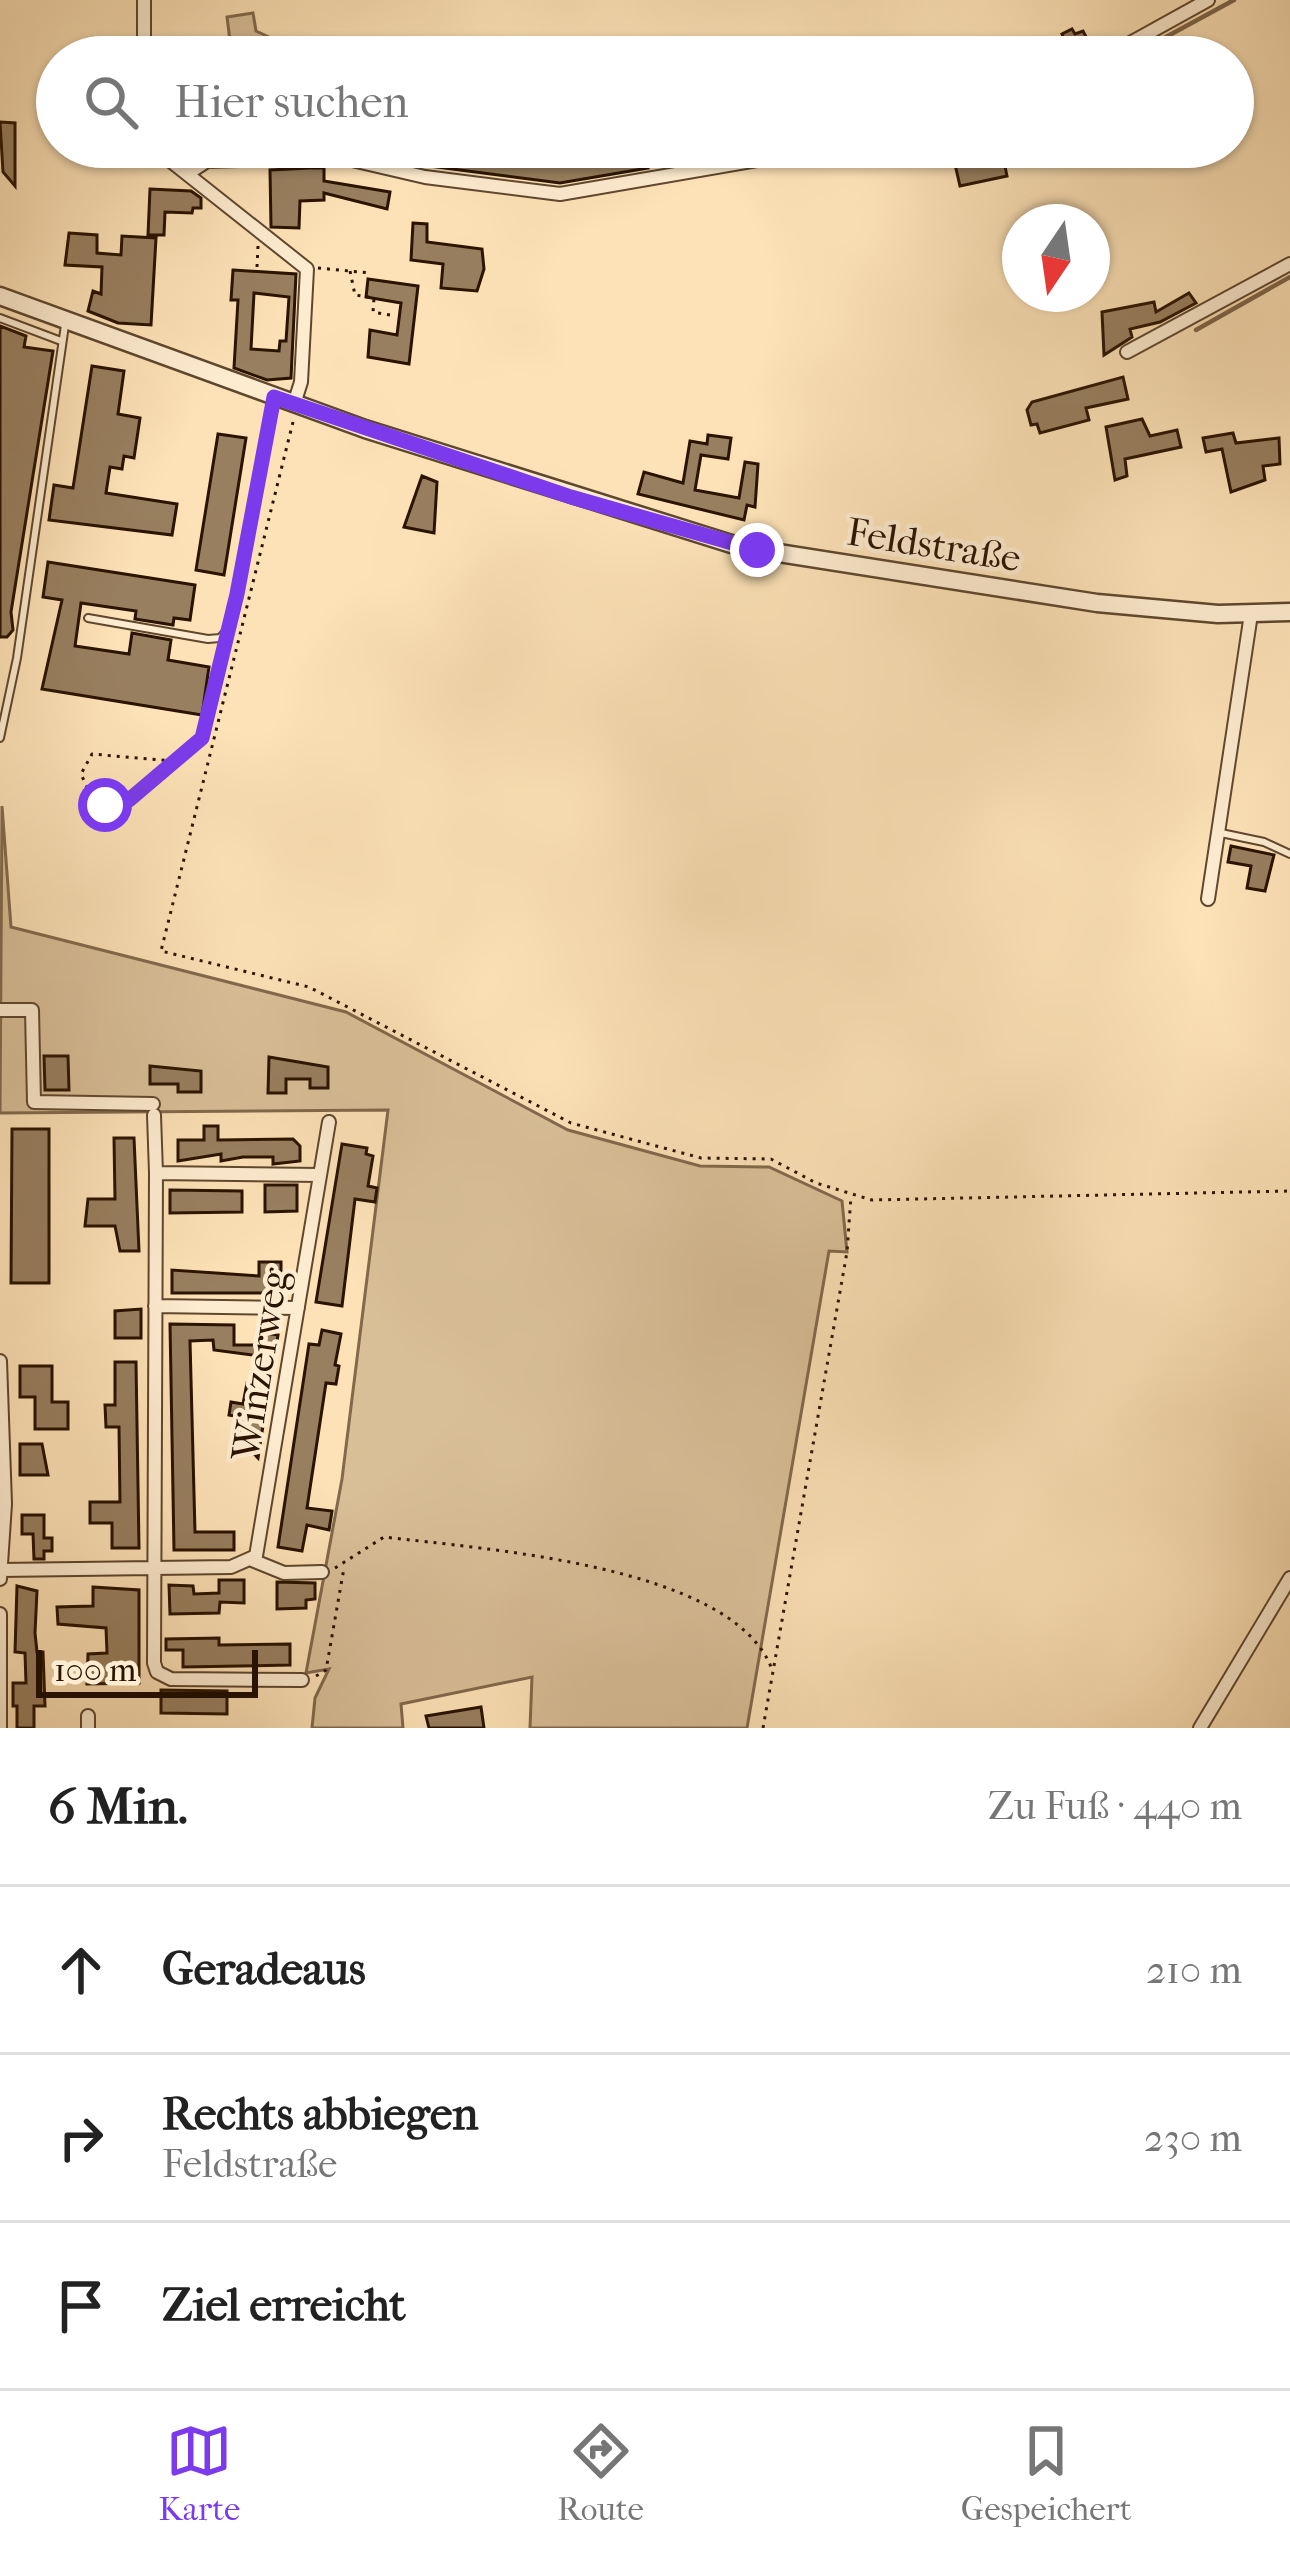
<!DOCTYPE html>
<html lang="de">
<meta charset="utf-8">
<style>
:root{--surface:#fff;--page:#f2f2f2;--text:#222;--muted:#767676;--line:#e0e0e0;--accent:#7c3aed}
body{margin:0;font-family:"IM FELL French Canon",serif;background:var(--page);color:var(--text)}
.compass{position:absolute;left:1002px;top:204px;width:108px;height:108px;border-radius:50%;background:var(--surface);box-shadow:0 3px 9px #0004;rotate:193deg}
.scale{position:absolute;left:36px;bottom:30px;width:222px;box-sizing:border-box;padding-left:12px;border:6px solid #2a1300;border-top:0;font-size:33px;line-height:42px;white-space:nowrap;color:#2a1300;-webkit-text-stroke:9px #feecd0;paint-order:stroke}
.stop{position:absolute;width:36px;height:36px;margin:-27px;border:9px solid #7c3aed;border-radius:50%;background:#fff}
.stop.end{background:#7c3aed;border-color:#fff;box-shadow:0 3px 12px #0008}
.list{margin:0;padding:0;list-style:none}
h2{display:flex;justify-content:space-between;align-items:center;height:156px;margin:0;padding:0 48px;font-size:51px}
h2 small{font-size:39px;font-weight:400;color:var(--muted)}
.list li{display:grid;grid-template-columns:78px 1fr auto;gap:36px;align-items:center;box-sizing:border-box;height:168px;padding:0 48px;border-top:3px solid var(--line)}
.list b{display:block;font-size:45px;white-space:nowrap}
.list p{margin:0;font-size:39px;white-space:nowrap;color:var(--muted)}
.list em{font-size:39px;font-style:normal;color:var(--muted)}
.icon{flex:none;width:66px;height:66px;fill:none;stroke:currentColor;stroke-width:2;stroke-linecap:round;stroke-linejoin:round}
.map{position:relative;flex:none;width:1290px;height:1728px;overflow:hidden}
.search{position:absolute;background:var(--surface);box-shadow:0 3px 9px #0004;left:36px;right:36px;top:36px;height:132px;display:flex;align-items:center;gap:30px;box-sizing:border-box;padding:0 42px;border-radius:66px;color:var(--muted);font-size:45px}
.sheet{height:660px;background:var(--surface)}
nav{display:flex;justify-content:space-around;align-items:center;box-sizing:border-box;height:168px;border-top:3px solid var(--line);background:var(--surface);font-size:33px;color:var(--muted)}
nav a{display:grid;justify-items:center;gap:6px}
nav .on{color:var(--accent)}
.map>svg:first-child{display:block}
.green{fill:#d9bf98;stroke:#82694c;stroke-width:3}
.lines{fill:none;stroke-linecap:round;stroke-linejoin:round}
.stream{stroke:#7d6549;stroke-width:4.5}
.building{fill:#987f5f;stroke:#2a1300;stroke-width:3;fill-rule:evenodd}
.service-casing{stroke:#5f472e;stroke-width:10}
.minor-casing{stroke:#5f472e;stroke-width:16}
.tertiary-casing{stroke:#5f472e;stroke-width:21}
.path{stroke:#2a1300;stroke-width:3;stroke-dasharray:3 6;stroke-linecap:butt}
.service{stroke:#feecd0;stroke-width:6}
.minor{stroke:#feecd0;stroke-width:12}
.tertiary{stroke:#feecd0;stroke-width:16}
.route{stroke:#7c3aed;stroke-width:15}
.labels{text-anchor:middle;stroke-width:9;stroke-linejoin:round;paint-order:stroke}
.street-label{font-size:39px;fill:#2a1300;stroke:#feecd0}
</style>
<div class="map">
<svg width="1290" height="1728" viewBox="0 0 1290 1728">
<rect width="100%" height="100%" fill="#fde2b7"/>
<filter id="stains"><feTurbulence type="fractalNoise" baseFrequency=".00167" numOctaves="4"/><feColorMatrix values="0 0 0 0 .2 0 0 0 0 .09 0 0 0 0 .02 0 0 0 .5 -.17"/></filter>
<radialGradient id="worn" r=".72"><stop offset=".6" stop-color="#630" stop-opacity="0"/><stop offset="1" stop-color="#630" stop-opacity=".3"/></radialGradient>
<!-- green -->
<path class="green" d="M253,13L256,31L275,40L284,57H232L227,17Z
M2,806L11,927L346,1012L568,1130L700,1166L769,1167L842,1201L847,1252L829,1251L747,1728H530L532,1677L401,1704L403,1728H312L315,1698L329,1669L306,1673L342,1479L388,1110L0,1113Z"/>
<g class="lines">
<!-- stream -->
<path class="stream" d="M1131,56L1234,0
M1196,330L1290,277"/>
</g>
<!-- building -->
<path class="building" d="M1072,29L1075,34L1083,31L1092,48L1070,57H1021L1020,52L1065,42L1062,34Z
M0,122L15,123V186L3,172Z
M378,147H496V158L559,156V147H644L648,168L560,183L414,164L376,155Z
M951,147H1001L1007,176L960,186Z
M309,168H324V181L390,192L387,209L324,193V200L300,201L299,228L271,227L270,170Z
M150,189L191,191L201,198V208H193L192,213L165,212L164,235H148Z
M413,223L427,224V242L482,249L484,269L477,291L441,288L443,264L411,260Z
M69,233L97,235V253L121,255L122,236L156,238L151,325L118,323L88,311L93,291L101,294L102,267L65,265Z
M233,270L296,274L291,378L267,380L234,368L238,300H231ZM254,293L289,297L286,341H280L279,351L251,349Z
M368,279L418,286L409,364L368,357L370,330L397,335L401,303L366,297Z
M1189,293L1196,303L1160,322L1130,329L1132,337L1104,355L1102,312L1154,302L1156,312Z
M0,326L26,336L24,347L53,351L11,612L13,630L7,637H0Z
M92,366L124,371L118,414L140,418L134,458L124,456L122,469L110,467L106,493L177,504L172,535L49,520L54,485L73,488Z
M1123,377L1128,399L1086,408L1089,420L1040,433L1037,424L1031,425L1027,410L1032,402Z
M1142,419L1150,436L1177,430L1181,447L1125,459L1127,476L1115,480L1106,427Z
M1233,433L1236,443L1279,438L1280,464L1263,466L1265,480L1231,492L1222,449L1206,452L1203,438Z
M218,434L246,438L224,575L196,570Z
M708,435L731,438L728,459L701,455L695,490L739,498L745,462L758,464L755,507L747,505L744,520L638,494L644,472L683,483L690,441L707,444Z
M422,476L437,482L434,533L404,527Z
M48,562L195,585L190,620L174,618L173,625L135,619L136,611L81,603L75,646L129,654L132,633L171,640L168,660L209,667L202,715L42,689L62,600L43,597Z
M1231,846L1274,855L1265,891L1247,888L1251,866L1228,862Z
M44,1056H68L69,1090H45Z
M269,1057L328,1067V1088H310V1079H286V1093H268Z
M150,1066L201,1071V1092H178V1084H150Z
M204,1126H218V1140L293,1139L300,1146V1161L273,1164V1157H243L221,1161V1154L178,1161V1140H204Z
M12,1129H49V1283H11Z
M114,1138H134L139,1251H120L115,1226H85L88,1199H115Z
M342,1144L367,1148L366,1154L373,1156L368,1186L377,1188L375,1202L355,1199L342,1306L316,1302Z
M265,1185H297V1211L265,1212Z
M170,1190L242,1191V1212L170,1213Z
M259,1262H281V1293H172V1270L259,1276Z
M141,1309V1338H115V1311Z
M170,1324L234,1325V1345H257L259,1332L278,1335L274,1358L214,1350L213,1340L190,1341L195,1532H234V1550H174Z
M322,1330L341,1334L335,1365L339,1366L336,1384L326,1383L307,1508L332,1511L329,1530L307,1525L302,1551L278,1547L309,1344L319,1345Z
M115,1362H136L139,1548H112V1523H90V1502H120L119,1427H106L105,1405H115Z
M20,1366H52V1402H68V1429H35V1397H20Z
M247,1383L269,1387L258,1458L235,1434L239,1417L229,1415L231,1402L243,1404Z
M20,1444H42L48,1475H20Z
M22,1515H44V1538H52V1551H44V1559H34L33,1534H22Z
M219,1580H244V1603L220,1602L219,1613L170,1614L169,1585L193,1586L194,1594L219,1593Z
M277,1582L315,1583V1599L306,1600V1608L277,1609Z
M17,1586L37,1591L35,1633L37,1652H43L45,1706H34V1728H17V1706H13V1683H26L25,1653L15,1652Z
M93,1587L139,1590V1683L87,1684L88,1654L107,1653L106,1628L58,1624L57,1607L93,1606Z
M219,1638V1645L290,1644V1665L183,1667V1650H166V1639Z
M161,1690L227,1691V1714L161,1713Z
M481,1707L484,1728H429L426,1716Z"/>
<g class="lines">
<defs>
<path id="service" d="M0,318L61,341
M88,618L208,639L220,638L229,628L272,400
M0,738L17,658L65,325
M1221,833L1264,842L1290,854"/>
<path id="minor" d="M144,57V0
M1105,57L1208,0
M153,147L307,269L301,382L294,404
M187,174L207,161L339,157L425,177L560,194L833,147
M1127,352L1290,264
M1208,899L1251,614
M0,1010H32L34,1102L153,1104
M154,1115L156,1173
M155,1306L298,1308
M0,1361L5,1504L0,1579
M252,1560L284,1573L322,1572
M0,1570L231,1567L256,1556L329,1122
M0,1614V1728
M302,1680L171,1679L157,1672L154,1663L156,1173L320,1175
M88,1716V1728
M1200,1728L1290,1578"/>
<path id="tertiary" d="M0,296L365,429L741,547L1097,603L1218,614L1290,612"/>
</defs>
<!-- service casing -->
<use href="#service" class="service-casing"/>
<!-- minor casing -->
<use href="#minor" class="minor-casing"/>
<!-- tertiary casing -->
<use href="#tertiary" class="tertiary-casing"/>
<!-- path -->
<path class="path" d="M257,267L258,246
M318,268L370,273
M350,271L355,295L374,298L373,312L390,315
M293,422L161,951L309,987L571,1123L701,1158L771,1159L816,1183L872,1200L1290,1191
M172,761L129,800L105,805L91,796L81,774L92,754L172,761L202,738L225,647
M335,1568L384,1537C483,1549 730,1565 771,1667
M316,1676L326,1670L344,1568
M763,1728L847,1252L851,1196"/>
<!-- service -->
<use href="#service" class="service"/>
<!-- minor -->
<use href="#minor" class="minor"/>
<!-- tertiary -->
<use href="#tertiary" class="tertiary"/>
</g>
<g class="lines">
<!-- route -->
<path class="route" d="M105,805L129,800L202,738L237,594L274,397L571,497L757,550"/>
</g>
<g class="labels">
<!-- street labels -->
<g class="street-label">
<text transform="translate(934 544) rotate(9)" y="14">Feldstraße</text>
<text transform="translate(259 1364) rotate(-81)" y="14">Winzerweg</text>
</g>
</g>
<rect width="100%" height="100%" filter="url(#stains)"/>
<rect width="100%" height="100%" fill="url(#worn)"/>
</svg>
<svg class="compass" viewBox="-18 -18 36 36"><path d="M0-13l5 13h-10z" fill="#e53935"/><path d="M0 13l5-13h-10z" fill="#767676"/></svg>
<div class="scale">100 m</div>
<div class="stop" style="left:105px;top:805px"></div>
<div class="stop end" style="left:757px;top:550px"></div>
<div class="search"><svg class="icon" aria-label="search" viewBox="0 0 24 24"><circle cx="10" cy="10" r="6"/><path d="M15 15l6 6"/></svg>Hier suchen</div>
</div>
<section class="sheet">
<h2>6 Min.<small>Zu Fuß · 440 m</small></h2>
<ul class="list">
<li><svg class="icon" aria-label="ahead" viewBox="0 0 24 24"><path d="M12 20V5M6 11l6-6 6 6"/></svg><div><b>Geradeaus</b></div><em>210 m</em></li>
<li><svg class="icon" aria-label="right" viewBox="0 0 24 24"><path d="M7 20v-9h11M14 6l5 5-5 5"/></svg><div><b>Rechts abbiegen</b><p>Feldstraße</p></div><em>230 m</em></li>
<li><svg class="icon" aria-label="arrive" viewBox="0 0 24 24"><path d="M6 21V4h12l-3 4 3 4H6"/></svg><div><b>Ziel erreicht</b></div></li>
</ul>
</section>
<nav>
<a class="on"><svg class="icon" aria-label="map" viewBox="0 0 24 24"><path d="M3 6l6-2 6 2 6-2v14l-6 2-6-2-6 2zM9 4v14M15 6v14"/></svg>Karte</a>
<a><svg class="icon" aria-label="directions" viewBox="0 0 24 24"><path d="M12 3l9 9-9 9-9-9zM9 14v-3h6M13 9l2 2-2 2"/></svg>Route</a>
<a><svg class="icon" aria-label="saved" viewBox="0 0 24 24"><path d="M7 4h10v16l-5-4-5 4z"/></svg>Gespeichert</a>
</nav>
